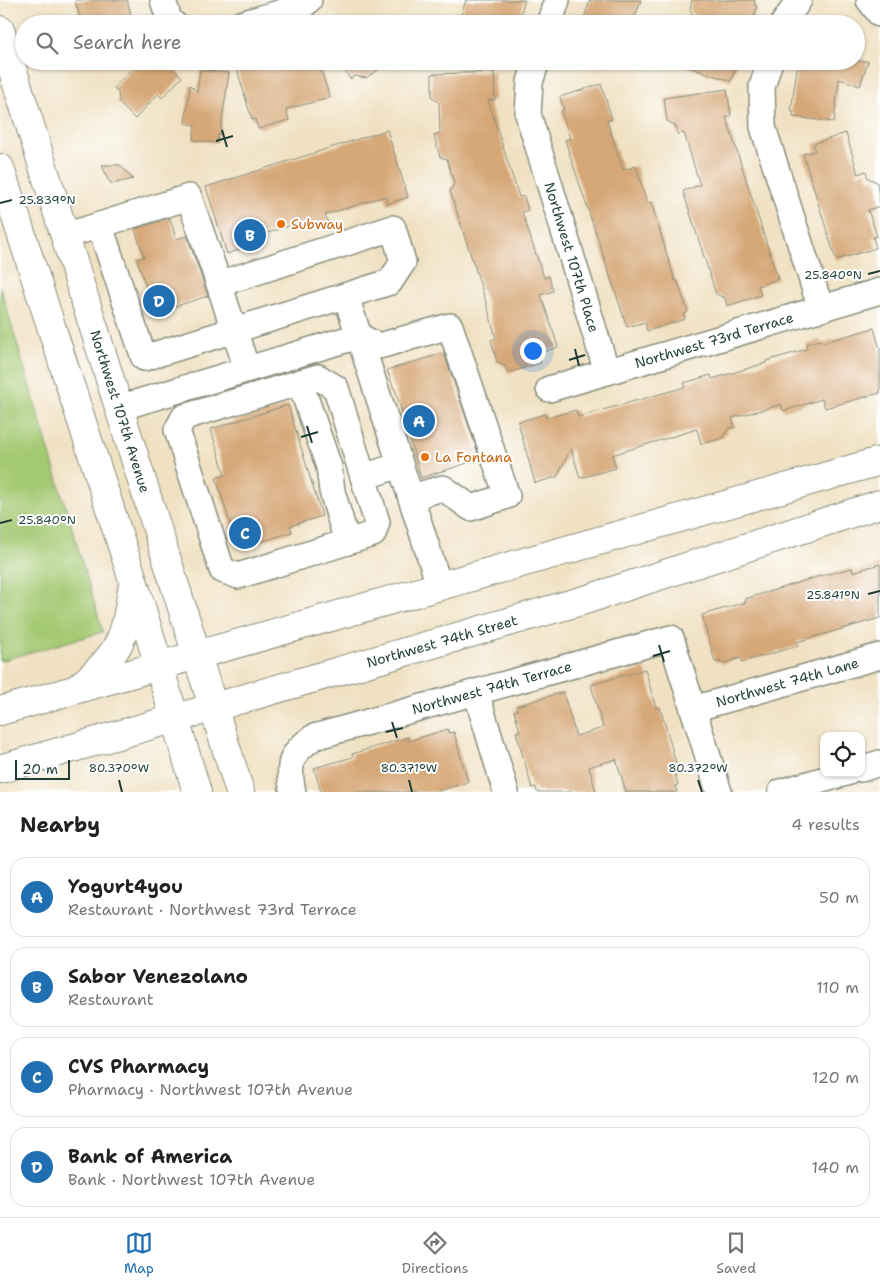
<!DOCTYPE html>
<meta charset="utf-8">
<style>
:root{--surface:#fff;--page:#f6f6f6;--text:#222;--muted:#767676;--line:#e0e0e0;--accent:#1f6fb2}
body{margin:0;font-family:"Shantell Sans",sans-serif;background:var(--page);color:var(--text)}
.controls{position:absolute;right:15px;bottom:15px;display:grid;overflow:hidden;border-radius:10px;box-shadow:0 1px 4px #0004}
.controls button{width:45px;height:45px;display:grid;place-items:center;padding:0;border:0;border-bottom:1px solid var(--line);background:var(--surface);color:var(--text);font:25px sans-serif}
.scale{position:absolute;left:15px;bottom:12px;width:55px;box-sizing:border-box;padding-left:5px;border:2px solid #1f3d34;border-top:0;font-size:14px;line-height:18px;white-space:nowrap;color:#1f3d34;-webkit-text-stroke:4px #fff;paint-order:stroke}
.you{position:absolute;left:532px;top:350px;width:18px;height:18px;margin:-12px;border:4px solid #fff;border-radius:50%;background:#1a73e8;box-shadow:0 0 0 8px #1a73e833}
.badge{display:grid;place-items:center;width:32px;height:32px;border-radius:50%;background:var(--accent);color:#fff;font-size:16px;font-weight:700}
.pin{position:absolute;translate:-50% -50%;border:2px solid #fff;box-shadow:0 1px 5px #0006}
.list{margin:0;padding:0;list-style:none}
h2{display:flex;justify-content:space-between;align-items:center;height:65px;margin:0;padding:0 20px;font-size:21px}
h2 small{font-size:16px;font-weight:400;color:var(--muted)}
.list li{display:grid;grid-template-columns:32px 1fr auto;gap:15px;align-items:center;box-sizing:border-box;height:80px;margin:0 10px 10px;padding:0 10px;border:1px solid var(--line);border-radius:15px}
.list b{display:block;font-size:19px;white-space:nowrap}
.list p{margin:0;font-size:16px;white-space:nowrap;color:var(--muted)}
.list em{font-size:16px;font-style:normal;color:var(--muted)}
.icon{flex:none;width:28px;height:28px;fill:none;stroke:currentColor;stroke-width:2;stroke-linecap:round;stroke-linejoin:round}
.map{position:relative;flex:none;width:880px;height:792px;overflow:hidden}
.search{position:absolute;background:var(--surface);box-shadow:0 1px 4px #0004;left:15px;right:15px;top:15px;height:55px;display:flex;align-items:center;gap:12px;box-sizing:border-box;padding:0 18px;border-radius:28px;color:var(--muted);font-size:19px}
.sheet{height:425px;background:var(--surface)}
nav{display:flex;justify-content:space-around;align-items:center;box-sizing:border-box;height:70px;border-top:1px solid var(--line);background:var(--surface);font-size:14px;color:var(--muted)}
nav a{display:grid;justify-items:center;gap:2px}
nav .on{color:var(--accent)}
.map>svg:first-child{display:block}
.green{fill:#a4c973;stroke:#628354}
.building{fill:#d6a777}
.lines{fill:none;stroke-linecap:round;stroke-linejoin:round}
.minor-casing{stroke:#888f7c;stroke-width:28}
.major-casing{stroke:#888f7c;stroke-width:30}
.minor{stroke:#fff;stroke-width:25}
.major{stroke:#fff;stroke-width:28}
.ticks{fill:none;stroke:#1f3d34;stroke-width:2}
.food-dot{fill:#e8710a;stroke:#fff;stroke-width:2}
.labels{text-anchor:middle;stroke-width:4;stroke-linejoin:round;paint-order:stroke}
.food-label{font-size:14px;fill:#c56008;stroke:#fff;text-anchor:start}
.street-label{font-size:14px;fill:#1f3d34;stroke:#fff}
.ticks-label{font-size:12px;text-anchor:middle;fill:#1f3d34;stroke:#fff;stroke-width:4;stroke-linejoin:round;paint-order:stroke}
</style>
<div class="map">
<svg width="880" height="792" viewBox="0 0 880 792">
<rect width="100%" height="100%" fill="#fff"/>
<filter id="ink" filterUnits="userSpaceOnUse"><feTurbulence type="fractalNoise" baseFrequency=".02" numOctaves="2"/><feDisplacementMap in="SourceGraphic" scale="10" xChannelSelector="R" yChannelSelector="G"/><feConvolveMatrix kernelMatrix="1 2 1 2 8 2 1 2 1" color-interpolation-filters="sRGB"/></filter>
<filter id="wash" filterUnits="userSpaceOnUse"><feTurbulence type="fractalNoise" baseFrequency=".0096" numOctaves="4" result="noise"/><feDisplacementMap in="SourceGraphic" scale="20" xChannelSelector="R" yChannelSelector="G"/><feGaussianBlur stdDeviation="1.12" result="paint"/><feColorMatrix in="noise" values="0 0 0 0 0 0 0 0 0 0 0 0 0 0 0 0 0 1.4 0 .05"/><feComposite in="paint" operator="in"/></filter>
<g filter="url(#wash)">
<rect width="100%" height="100%" fill="#f0e1c3"/>
<!-- green -->
<path class="green" d="M0,286L103,632L0,661Z"/>
<g id="blocks">
<!-- building -->
<path class="building" d="M75,0H127L134,24H82Z
M466,0H525L517,24H458Z
M590,0H641L633,24H582Z
M692,0H755L754,5L757,6L752,24H698L690,9Z
M139,61H165L182,77L162,98L158,94L135,119L119,103L118,92L114,88Z
M263,61H318L330,98L286,109L289,120L258,129L255,119L252,120L237,69Z
M338,61H392L366,78L355,76L350,79Z
M680,61H738L731,81L679,64Z
M798,61H868L860,86L839,79L834,122L793,117L794,112L791,111Z
M200,70L229,73L220,135L218,134L217,143L193,140L195,125L185,123L190,85L197,92Z
M494,72L495,100H488L519,197L524,196L528,210L522,212L544,278L549,276L553,291L541,295L558,347L538,354L541,363L508,373L505,366L497,362L491,340L496,338L486,302L450,191L454,183L447,159L440,157L434,135L440,133L439,103L432,97V74Z
M601,84L612,119L607,121L623,170L636,166L647,203L651,202L675,281L677,280L688,312L684,314L685,319L647,331L645,322L627,327L565,140L570,138L561,111L564,110L560,97Z
M727,89L731,116L726,117L778,279L758,286L761,295L727,306L725,298L716,294L683,191L700,185L684,133L677,134L676,126L667,121L664,98Z
M387,130L408,197L387,204L385,196L325,215L328,222L307,229L305,221L245,240L247,247L227,254L206,187Z
M846,133L858,174L866,171L868,178L877,182L880,206L868,210L877,236L873,237L876,248L836,260L803,154L815,151L813,144Z
M102,165H120L133,179L112,184L108,180Z
M170,218L176,239L187,236L208,296L154,313L137,259L144,257L135,229Z
M874,328L880,349V393L825,408L822,399L783,411L781,404L779,405L732,418L735,427L728,429L723,438L701,444L697,429L612,455L616,468L580,478L571,448L557,477L535,483L518,422L545,414L546,418L576,410L578,417L685,387L684,383L711,375L712,379L766,363V361L807,349L806,344L820,340L821,343Z
M444,353L480,459L421,478L395,389H394L387,370Z
M288,405L322,516L290,526L292,532L238,549L216,478L225,475L211,429Z
M880,564V618L797,642L798,646L742,662L741,658L721,664L720,661L715,662L702,615L746,602L745,599L820,576L852,568L853,572Z
M645,669L656,708L660,707L676,763L672,764L678,785L675,786L677,792H626L616,759L589,767L596,792H537L536,787L532,788L516,732L520,731L514,711L518,710L516,706L563,692L576,736L603,728L591,685Z
M448,729L449,733L454,732L468,782L435,792H321L314,768L353,757L352,754L408,737L409,741Z"/>
</g>
</g>
<g filter="url(#ink)">
<use href="#blocks" fill-opacity="0" stroke="#888f7c" stroke-width="1"/>
<g class="lines">
<defs>
<g id="minor">
<path d="M163,0L169,20L174,24"/>
<path d="M869,0L880,14"/>
<path d="M241,24L303,6L309,0"/>
<path d="M549,24L557,0"/>
<path d="M783,24L799,0"/>
<path id="s1" d="M537,61L530,82L528,114L607,372"/>
<path d="M770,61L762,87L763,127L821,309"/>
<path d="M100,226L144,358L390,282L403,262L393,228L219,284L247,369"/>
<path d="M65,236L189,197L219,284"/>
<path d="M346,296L439,585"/>
<path d="M300,382L329,467L332,491L347,542"/>
<path id="s2" d="M549,389L880,291"/>
<path d="M119,408L358,336L379,346L450,326L507,496L471,508L443,488L411,497"/>
<path d="M363,477L336,388L318,377L184,417L177,430L222,570L238,576L373,534L377,522L363,477L400,465"/>
<path d="M476,692L506,792"/>
<path id="s3" d="M693,709L880,656"/>
<path d="M861,769L880,763"/>
<path id="s4" d="M293,792C287,764 290,753 314,737L671,638L719,792"/>
<path d="M781,792L846,773"/>
</g>
<g id="major">
<path id="s5" d="M0,30L240,792"/>
<path d="M0,168L133,580L197,792"/>
<path d="M80,686C120,654 125,638 132,589"/>
<path d="M0,711L880,461"/>
<path id="s6" d="M0,769L588,599L880,504"/>
</g>
</defs>
<!-- minor casing -->
<use href="#minor" class="minor-casing"/>
<!-- major casing -->
<use href="#major" class="major-casing"/>
<!-- minor -->
<use href="#minor" class="minor"/>
<!-- major -->
<use href="#major" class="major"/>
</g>
</g>
<!-- ticks -->
<path class="ticks" d="M222,130L227,147M216,141L233,136M0,203L12,200M868,274L880,271M575,349L579,366M569,360L585,355M307,426L312,443M301,437L318,432M0,523L12,520M868,594L880,591M659,645L664,662M653,656L670,651M392,722L397,738M386,732L403,728M119,780L122,792M409,780L412,792M698,780L702,792"/>
<!-- markers -->
<g class="food-dot">
<circle cx="281" cy="224" r="5"/>
<circle cx="425" cy="457" r="5"/>
</g>
<g class="labels">
<!-- food labels -->
<g class="food-label">
<text x="291" y="229">Subway</text>
<text x="435" y="462">La Fontana</text>
</g>
<!-- street labels -->
<g class="street-label">
<text dy="5" stroke="none"><textPath href="#s1" startOffset="204">Northwest 107th Place</textPath></text>
<text dy="5" stroke="none"><textPath href="#s2" startOffset="172">Northwest 73rd Terrace</textPath></text>
<text dy="5" stroke="none"><textPath href="#s5" startOffset="400">Northwest 107th Avenue</textPath></text>
<text dy="5" stroke="none"><textPath href="#s6" startOffset="460">Northwest 74th Street</textPath></text>
<text dy="5" stroke="none"><textPath href="#s3" startOffset="98">Northwest 74th Lane</textPath></text>
<text dy="5" stroke="none"><textPath href="#s4" startOffset="249">Northwest 74th Terrace</textPath></text>
</g>
</g>
<g class="ticks-label">
<text x="47" y="204">25.839°N</text>
<text x="833" y="279">25.840°N</text>
<text x="47" y="524">25.840°N</text>
<text x="833" y="599">25.841°N</text>
<text x="119" y="772">80.370°W</text>
<text x="409" y="772">80.371°W</text>
<text x="698" y="772">80.372°W</text>
</g>
</svg>
<div class="controls">
<button><svg class="icon" aria-label="locate" viewBox="0 0 24 24"><circle cx="12" cy="12" r="6"/><path d="M12 2v4M12 18v4M2 12h4M18 12h4"/></svg></button>
</div>
<div class="scale">20 m</div>
<div class="you"></div>
<div class="pin badge" style="left:419px;top:421px">A</div>
<div class="pin badge" style="left:250px;top:235px">B</div>
<div class="pin badge" style="left:245px;top:533px">C</div>
<div class="pin badge" style="left:159px;top:301px">D</div>
<div class="search"><svg class="icon" aria-label="search" viewBox="0 0 24 24"><circle cx="10" cy="10" r="6"/><path d="M15 15l6 6"/></svg>Search here</div>
</div>
<section class="sheet">
<h2>Nearby<small>4 results</small></h2>
<ul class="list">
<li><span class="badge">A</span><div><b>Yogurt4you</b><p>Restaurant · Northwest 73rd Terrace</p></div><em>50 m</em></li>
<li><span class="badge">B</span><div><b>Sabor Venezolano</b><p>Restaurant</p></div><em>110 m</em></li>
<li><span class="badge">C</span><div><b>CVS Pharmacy</b><p>Pharmacy · Northwest 107th Avenue</p></div><em>120 m</em></li>
<li><span class="badge">D</span><div><b>Bank of America</b><p>Bank · Northwest 107th Avenue</p></div><em>140 m</em></li>
</ul>
</section>
<nav>
<a class="on"><svg class="icon" aria-label="map" viewBox="0 0 24 24"><path d="M3 6l6-2 6 2 6-2v14l-6 2-6-2-6 2zM9 4v14M15 6v14"/></svg>Map</a>
<a><svg class="icon" aria-label="directions" viewBox="0 0 24 24"><path d="M12 3l9 9-9 9-9-9zM9 14v-3h6M13 9l2 2-2 2"/></svg>Directions</a>
<a><svg class="icon" aria-label="saved" viewBox="0 0 24 24"><path d="M7 4h10v16l-5-4-5 4z"/></svg>Saved</a>
</nav>
